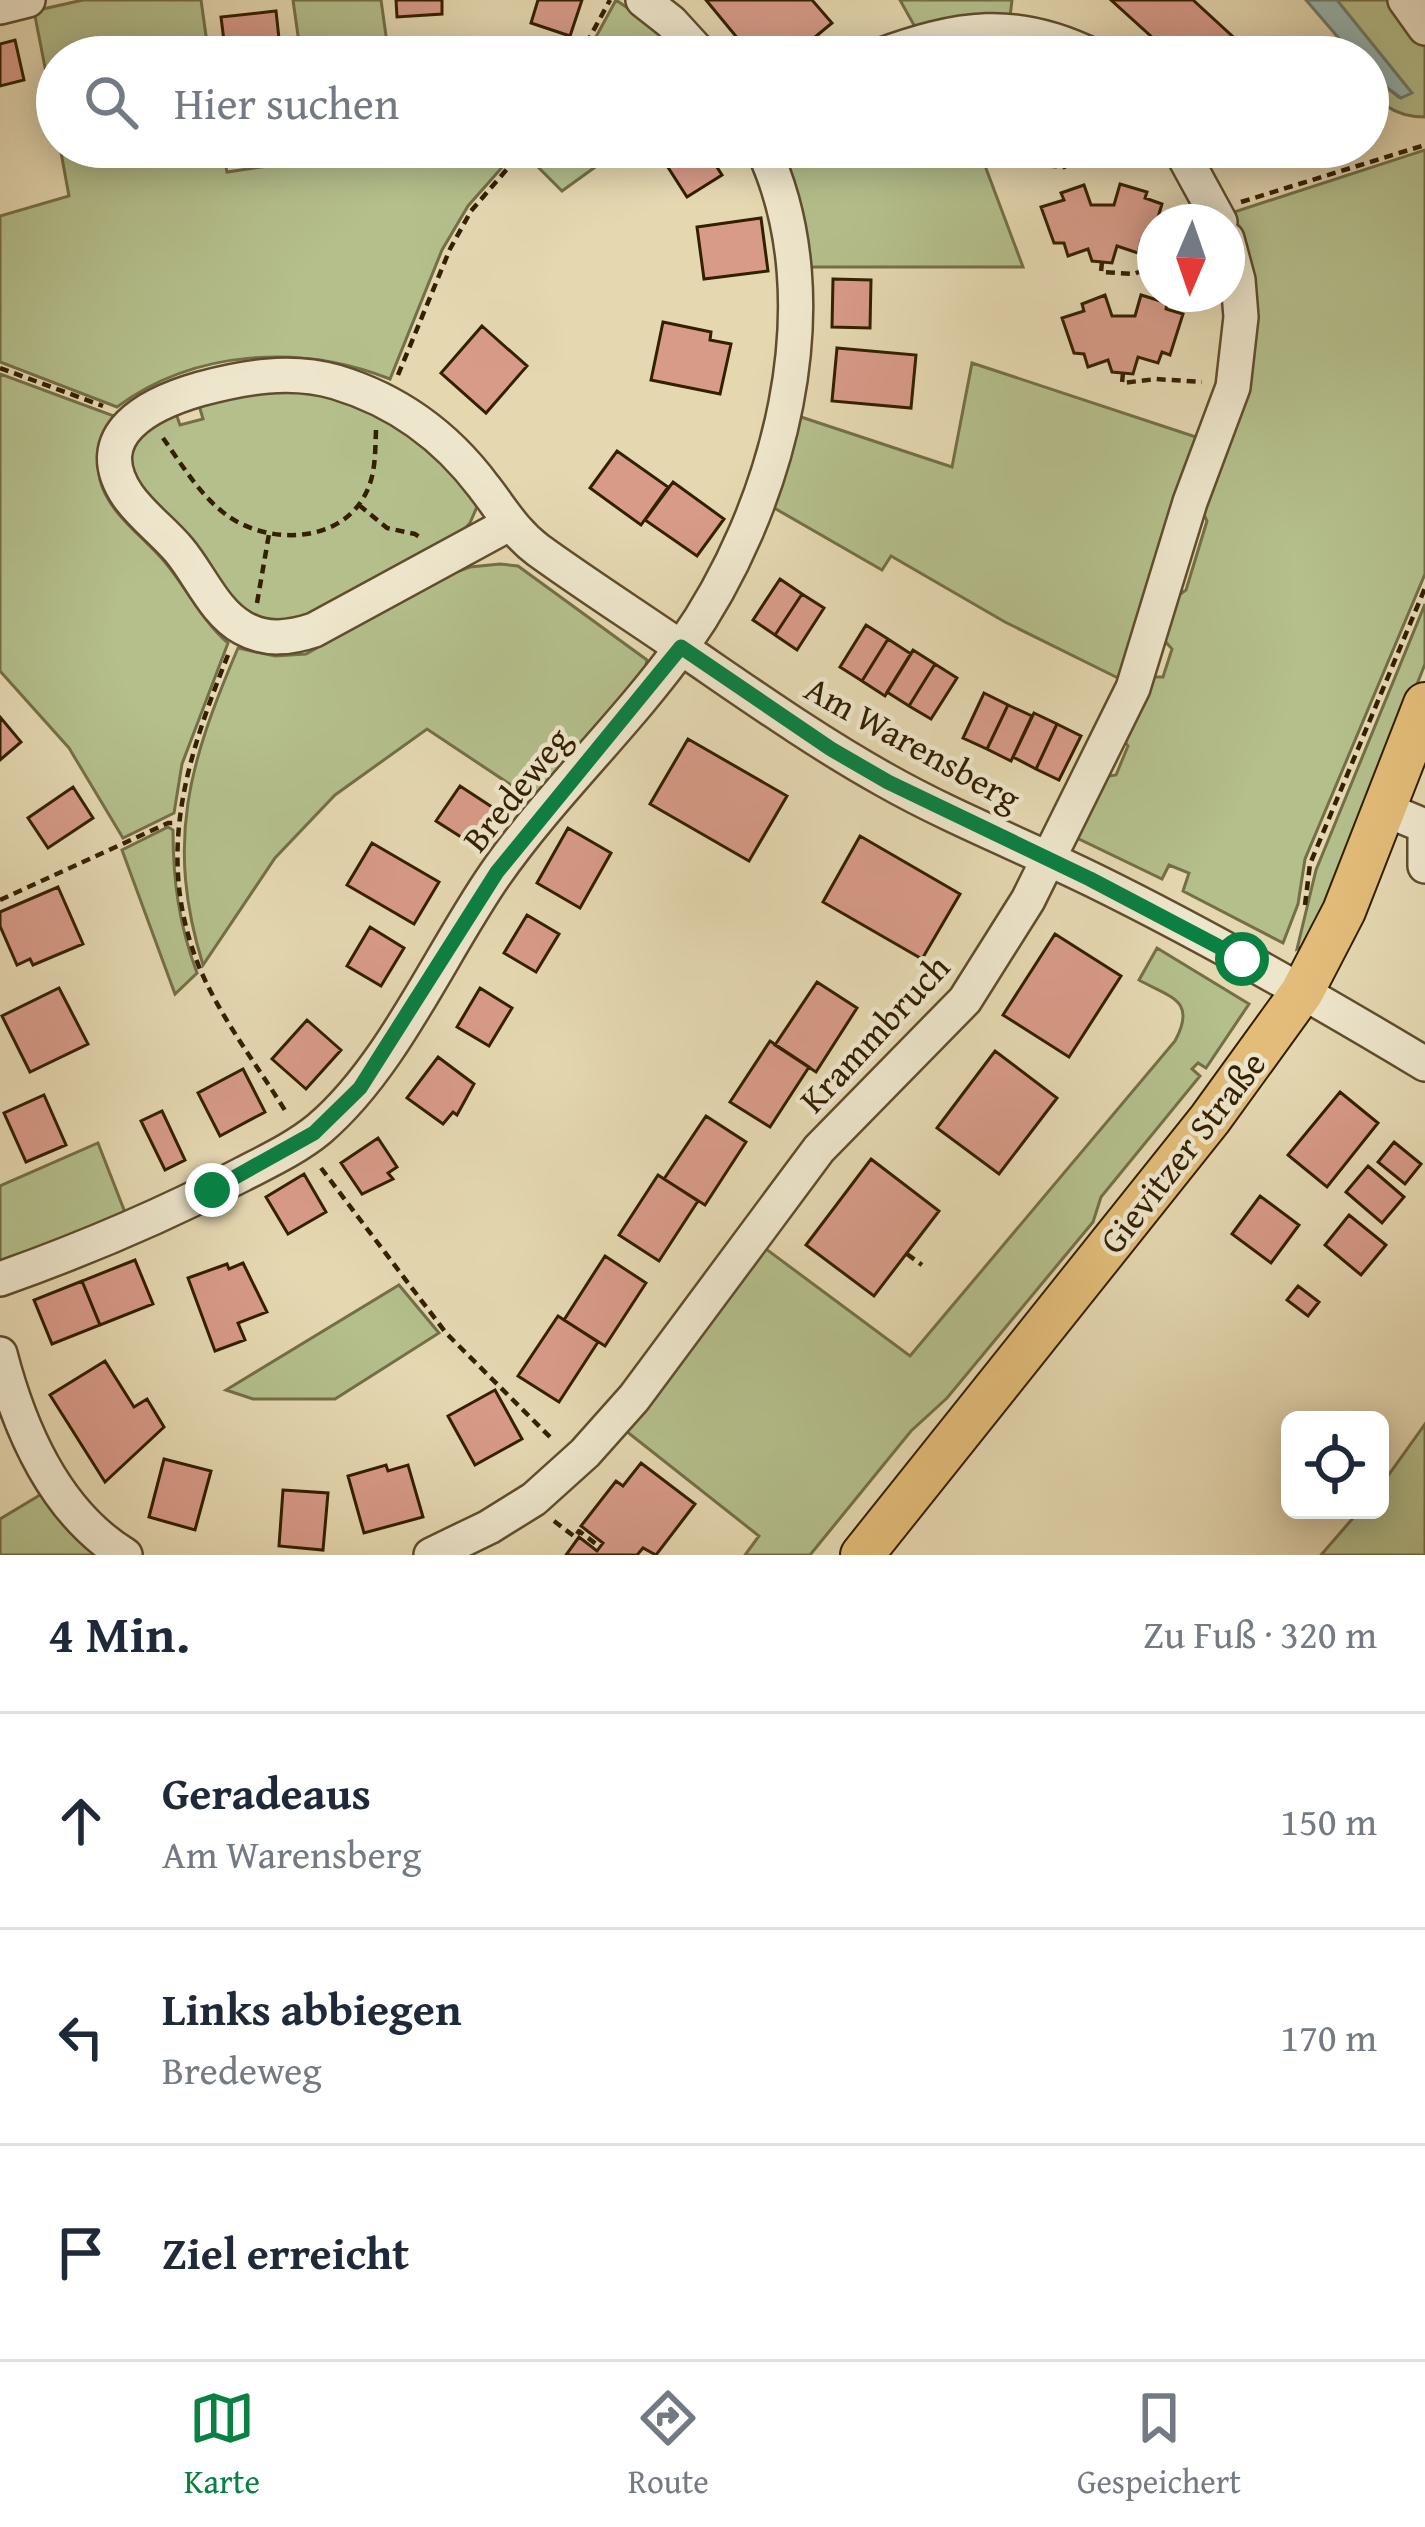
<!DOCTYPE html>
<html lang="de">
<meta charset="utf-8">
<style>
:root{--surface:#fff;--page:#f6f6f7;--text:#1f2937;--muted:#747a83;--line:#e0e1e3;--accent:#0b8043}
body{margin:0;font-family:"Gentium Book Plus",serif;background:var(--page);color:var(--text)}
.controls{position:absolute;right:36px;bottom:36px;display:grid;overflow:hidden;border-radius:18px;box-shadow:0 6px 30px #0003}
.controls button{width:108px;height:108px;display:grid;place-items:center;padding:0;border:0;border-bottom:3px solid var(--line);background:var(--surface);color:var(--text);font:60px sans-serif}
.compass{position:absolute;left:1137px;top:204px;width:108px;height:108px;border-radius:50%;background:var(--surface);box-shadow:0 6px 30px #0003;rotate:182deg}
.stop{position:absolute;width:36px;height:36px;margin:-27px;border:9px solid #0b8043;border-radius:50%;background:#fff}
.stop.end{background:#0b8043;border-color:#fff;box-shadow:0 3px 12px #0008}
.list{margin:0;padding:0;list-style:none}
h2{display:flex;justify-content:space-between;align-items:center;height:156px;margin:0;padding:0 48px;font-size:51px}
h2 small{font-size:39px;font-weight:400;color:var(--muted)}
.list li{display:grid;grid-template-columns:78px 1fr auto;gap:36px;align-items:center;box-sizing:border-box;height:216px;padding:0 48px;border-top:3px solid var(--line)}
.list b{display:block;font-size:45px;white-space:nowrap}
.list p{margin:0;font-size:39px;white-space:nowrap;color:var(--muted)}
.list em{font-size:39px;font-style:normal;color:var(--muted)}
.icon{flex:none;width:66px;height:66px;fill:none;stroke:currentColor;stroke-width:2;stroke-linecap:round;stroke-linejoin:round}
.map{position:relative;flex:none;width:1425px;height:1555px;overflow:hidden}
.search{position:absolute;background:var(--surface);box-shadow:0 6px 30px #0003;left:36px;right:36px;top:36px;height:132px;display:flex;align-items:center;gap:30px;box-sizing:border-box;padding:0 42px;border-radius:66px;color:var(--muted);font-size:45px}
.sheet{height:804px;background:var(--surface)}
nav{display:flex;justify-content:space-around;align-items:center;box-sizing:border-box;height:168px;border-top:3px solid var(--line);background:var(--surface);font-size:33px;color:var(--muted)}
nav a{display:grid;justify-items:center;gap:6px}
nav .on{color:var(--accent)}
.map>svg:first-child{display:block}
.green{fill:#b4bf8c;stroke:#746f46;stroke-width:3}
.water{fill:#98b8b4;stroke:#707b6c;stroke-width:3}
.building{fill:#d89b88;stroke:#341f01;stroke-width:3}
.lines{fill:none;stroke-linecap:round;stroke-linejoin:round}
.minor-casing{stroke:#604d2d;stroke-width:38}
.major-casing{stroke:#341f01;stroke-width:46}
.path{stroke:#341f01;stroke-width:4.5;stroke-dasharray:9 6;stroke-linecap:butt}
.minor{stroke:#eee6cc;stroke-width:33}
.major{stroke:#e2bc78;stroke-width:42}
.route{stroke:#0b8043;stroke-width:15}
.labels{text-anchor:middle;stroke-width:9;stroke-linejoin:round;paint-order:stroke}
.street-label{font-size:36px;fill:#341f01;stroke:#eee6cc}
</style>
<div class="map">
<svg width="1425" height="1555" viewBox="0 0 1425 1555">
<rect width="100%" height="100%" fill="#e5d8b1"/>
<filter id="stains"><feTurbulence type="fractalNoise" baseFrequency=".00167" numOctaves="4"/><feColorMatrix values="0 0 0 0 .2 0 0 0 0 .09 0 0 0 0 .02 0 0 0 .5 -.17"/></filter>
<radialGradient id="worn" r=".72"><stop offset=".6" stop-color="#630" stop-opacity="0"/><stop offset="1" stop-color="#630" stop-opacity=".3"/></radialGradient>
<!-- green -->
<path class="green" d="M83,0H201L209,57H57V129L34,11Z
M293,0H381L389,57H301Z
M616,0L661,31L686,57H585Z
M900,0H1012L1010,17L915,27Z
M1337,0H1394L1425,44V117C1397,117 1368,102 1368,72L1400,98Z
M60,147H222L227,172L316,159L315,147L519,148L468,206L442,250L390,379C302,344 195,349 117,407L0,362V216L69,196Z
M533,147H623L562,191L526,155Z
M777,147H978L1023,267H808Z
M1425,150V574L1305,859L1298,904L1283,943L1183,891L1189,873L1169,865L1162,879L1077,838L1103,777L1116,775L1128,746L1122,738L1150,677H1163L1172,649L1164,640L1176,597L1186,590L1207,521L1201,508L1230,438L1231,213Z
M972,363L1202,439L1122,680L1005,622L891,556L882,570L769,505L795,415L952,467Z
M0,374L114,416C104,436 95,457 100,480C108,513 143,536 164,561C187,588 202,621 228,643L182,764L174,813L123,838L69,748L0,671Z
M288,383L408,423L479,502L470,523L457,537L310,622L253,625L134,493L129,434L173,405L180,425L203,419L197,398Z
M500,564L518,566L647,660L645,672L538,803L427,729L335,795L275,858L203,965C165,842 189,763 238,648L275,656L306,654L445,576L470,567Z
M1425,604V664L1329,905L1305,945L1297,949L1316,870Z
M168,827L173,830C173,881 179,925 197,973L175,994L122,850Z
M1157,948L1249,1004L1206,1068L1198,1063L1192,1069L1200,1076L1101,1197L1093,1222L947,1398L911,1431L810,1555H745L759,1536L626,1431L762,1246L910,1356L1175,1041C1197,1000 1171,998 1139,980Z
M98,1143L126,1215L0,1262V1186Z
M399,1285L439,1333L335,1399H253L226,1390Z
M1425,1424V1555H1321L1360,1510H1380V1487Z
M45,1492L95,1555H0V1519Z"/>
<!-- water -->
<path class="water" d="M1306,0H1337L1412,93L1401,98L1370,75L1368,57H1355Z"/>
<!-- building -->
<path class="building" d="M396,0H442V14L397,17Z
M538,0H582L570,36L531,23Z
M706,0H812L832,23L791,57H753Z
M1111,0H1193L1255,57H1174Z
M276,11L281,57H226L221,17Z
M15,40L24,80L0,86V44Z
M655,147H716L708,153L722,175L687,197Z
M1120,184L1147,192L1145,198L1162,204L1150,244L1141,241L1138,253L1117,246L1112,263L1092,261L1088,249L1068,256L1064,243H1054L1041,207L1064,200L1061,193L1084,185L1091,205H1114Z
M761,218L768,271L704,279L697,227Z
M833,279L871,280L870,328L832,327Z
M1105,295L1112,316H1135L1141,295L1167,303L1166,309L1183,314L1170,355L1162,352L1158,363L1138,357L1133,374L1112,372L1108,360L1088,367L1084,354L1074,353L1062,318L1084,311L1082,304Z
M663,322L711,332L710,340L731,344L720,394L651,380Z
M482,326L527,366L486,413L441,373Z
M837,348L916,355L911,408L832,401Z
M617,451L668,487L641,525L590,488Z
M673,482L724,519L697,556L645,520Z
M780,579L802,594L775,635L753,620Z
M802,594L824,608L797,650L775,635Z
M866,625L888,639L862,681L840,667Z
M888,639L911,654L885,696L862,681Z
M913,650L935,664L909,706L887,692Z
M935,664L957,678L931,719L909,706Z
M984,693L1008,705L987,749L963,738Z
M1008,705L1032,716L1011,761L987,749Z
M1034,713L1057,724L1036,769L1013,757Z
M0,717L21,742L0,760Z
M1057,724L1081,736L1059,780L1036,769Z
M688,739L787,796L749,861L650,804Z
M460,786L495,809L472,844L436,821Z
M73,787L93,818L48,848L28,818Z
M568,828L611,853L580,908L537,883Z
M860,836L960,894L922,959L823,902Z
M372,843L439,882L414,924L347,885Z
M58,887L83,944L33,965L30,959L17,965L0,926V912Z
M527,915L559,934L536,972L504,953Z
M370,927L404,948L381,986L347,966Z
M1055,934L1121,976L1069,1057L1003,1015Z
M817,982L857,1008L816,1072L775,1045Z
M59,988L88,1044L30,1072L2,1016Z
M480,988L512,1008L489,1046L457,1027Z
M307,1020L341,1050L306,1089L272,1059Z
M770,1041L809,1067L770,1127L730,1102Z
M995,1051L1057,1098L999,1174L937,1128Z
M438,1057L474,1084L457,1115L453,1112L443,1124L407,1098Z
M243,1069L265,1112L220,1136L198,1093Z
M1340,1092L1378,1123L1327,1187L1288,1155Z
M44,1095L66,1145L26,1162L4,1113Z
M162,1111L185,1160L165,1170L141,1121Z
M706,1116L746,1142L705,1205L664,1179Z
M378,1138L397,1167L388,1173L393,1179L362,1194L341,1163Z
M1394,1142L1421,1164L1405,1184L1378,1162Z
M871,1159L939,1211L874,1296L806,1245Z
M1368,1166L1404,1197L1382,1223L1346,1192Z
M304,1174L326,1212L288,1234L266,1197Z
M658,1175L698,1201L659,1261L619,1235Z
M1260,1196L1299,1225L1271,1263L1232,1234Z
M1349,1215L1386,1245L1361,1275L1325,1245Z
M605,1256L646,1283L605,1346L564,1320Z
M135,1260L153,1304L100,1325L82,1281Z
M243,1263L267,1312L238,1323L245,1340L215,1351L188,1278L227,1264L229,1269Z
M82,1281L100,1325L52,1344L34,1300Z
M1298,1286L1319,1302L1308,1316L1287,1300Z
M558,1316L598,1342L559,1402L518,1376Z
M105,1361L134,1407L147,1399L164,1427L105,1482L50,1395Z
M495,1390L522,1439L475,1465L448,1416Z
M164,1459L211,1471L195,1530L149,1517Z
M641,1463L695,1504L656,1555L643,1548L637,1555H566L579,1537L597,1551L603,1543L581,1526L616,1481L623,1486Z
M386,1465L388,1471L408,1465L423,1517L364,1533L348,1476Z
M283,1490L328,1493L323,1550L279,1546Z"/>
<g class="lines">
<defs>
<path id="minor" d="M643,0L671,22L703,57
M1405,0L1425,28
M0,7L28,0
M876,57C958,27 1015,17 1095,57
M1179,147L1220,222
M509,524L314,630C290,638 266,641 243,628C214,612 200,575 179,550C163,531 142,516 128,496C86,434 151,403 200,389C245,377 290,369 336,382C396,400 446,436 484,487C502,510 514,532 538,550C585,584 635,616 683,649C749,694 815,741 885,780C952,818 1024,846 1093,880C1207,936 1317,999 1425,1064
M1384,809L1425,826
M1425,839V866
M0,1279C82,1250 164,1215 241,1175C268,1161 296,1148 319,1129C392,1067 439,956 494,876C551,794 625,726 683,645C778,511 836,302 762,147
M0,1354C20,1431 56,1513 125,1555
M431,1555L489,1527L534,1499L585,1453L634,1398L819,1149L965,1000L1028,900L1133,688L1190,502L1233,387L1241,317L1238,280L1227,239"/>
<path id="major" d="M862,1555L1210,1119L1302,992L1344,911L1425,704"/>
</defs>
<!-- minor casing -->
<use href="#minor" class="minor-casing"/>
<!-- major casing -->
<use href="#major" class="major-casing"/>
<!-- path -->
<path class="path" d="M579,57L610,0
M1043,156L1042,165L1064,167L1108,147
M1241,202L1425,145
M1102,262L1101,272L1134,274L1155,265
M0,368L103,406
M1123,373L1122,383L1156,379L1202,382
M398,375L450,249L471,211L526,147
M163,438C182,465 201,497 228,516C269,545 341,544 366,493C376,473 375,452 376,430
M359,505L387,528L415,534L422,539
M257,603L269,534
M228,655C186,760 154,858 200,969C222,1020 257,1065 286,1112
M0,900L168,823H177
M1305,905L1310,864L1425,588
M321,1168L446,1333L554,1441
M907,1254L922,1265
M554,1521L575,1537L579,1531L600,1547"/>
<!-- minor -->
<use href="#minor" class="minor"/>
<!-- major -->
<use href="#major" class="major"/>
</g>
<g class="lines">
<!-- route -->
<path class="route" d="M212,1190L314,1133L360,1088L497,872L681,647L831,749L888,782L1090,879L1242,959"/>
</g>
<g class="labels">
<!-- street labels -->
<g class="street-label">
<text transform="translate(913 743) rotate(29)" y="13">Am Warensberg</text>
<text transform="translate(516 789) rotate(-51)" y="13">Bredeweg</text>
<text transform="translate(874 1033) rotate(-47)" y="13">Krammbruch</text>
<text transform="translate(1182 1152) rotate(-52)" y="13">Gievitzer Straße</text>
</g>
</g>
<rect width="100%" height="100%" filter="url(#stains)"/>
<rect width="100%" height="100%" fill="url(#worn)"/>
</svg>
<div class="controls">
<button><svg class="icon" aria-label="locate" viewBox="0 0 24 24"><circle cx="12" cy="12" r="6"/><path d="M12 2v4M12 18v4M2 12h4M18 12h4"/></svg></button>
</div>
<svg class="compass" viewBox="-18 -18 36 36"><path d="M0-13l5 13h-10z" fill="#e53935"/><path d="M0 13l5-13h-10z" fill="#747a83"/></svg>
<div class="stop" style="left:1242px;top:959px"></div>
<div class="stop end" style="left:212px;top:1190px"></div>
<div class="search"><svg class="icon" aria-label="search" viewBox="0 0 24 24"><circle cx="10" cy="10" r="6"/><path d="M15 15l6 6"/></svg>Hier suchen</div>
</div>
<section class="sheet">
<h2>4 Min.<small>Zu Fuß · 320 m</small></h2>
<ul class="list">
<li><svg class="icon" aria-label="ahead" viewBox="0 0 24 24"><path d="M12 20V5M6 11l6-6 6 6"/></svg><div><b>Geradeaus</b><p>Am Warensberg</p></div><em>150 m</em></li>
<li><svg class="icon" aria-label="left" viewBox="0 0 24 24"><path d="M17 20v-9H6M10 6l-5 5 5 5"/></svg><div><b>Links abbiegen</b><p>Bredeweg</p></div><em>170 m</em></li>
<li><svg class="icon" aria-label="arrive" viewBox="0 0 24 24"><path d="M6 21V4h12l-3 4 3 4H6"/></svg><div><b>Ziel erreicht</b></div></li>
</ul>
</section>
<nav>
<a class="on"><svg class="icon" aria-label="map" viewBox="0 0 24 24"><path d="M3 6l6-2 6 2 6-2v14l-6 2-6-2-6 2zM9 4v14M15 6v14"/></svg>Karte</a>
<a><svg class="icon" aria-label="directions" viewBox="0 0 24 24"><path d="M12 3l9 9-9 9-9-9zM9 14v-3h6M13 9l2 2-2 2"/></svg>Route</a>
<a><svg class="icon" aria-label="saved" viewBox="0 0 24 24"><path d="M7 4h10v16l-5-4-5 4z"/></svg>Gespeichert</a>
</nav>
